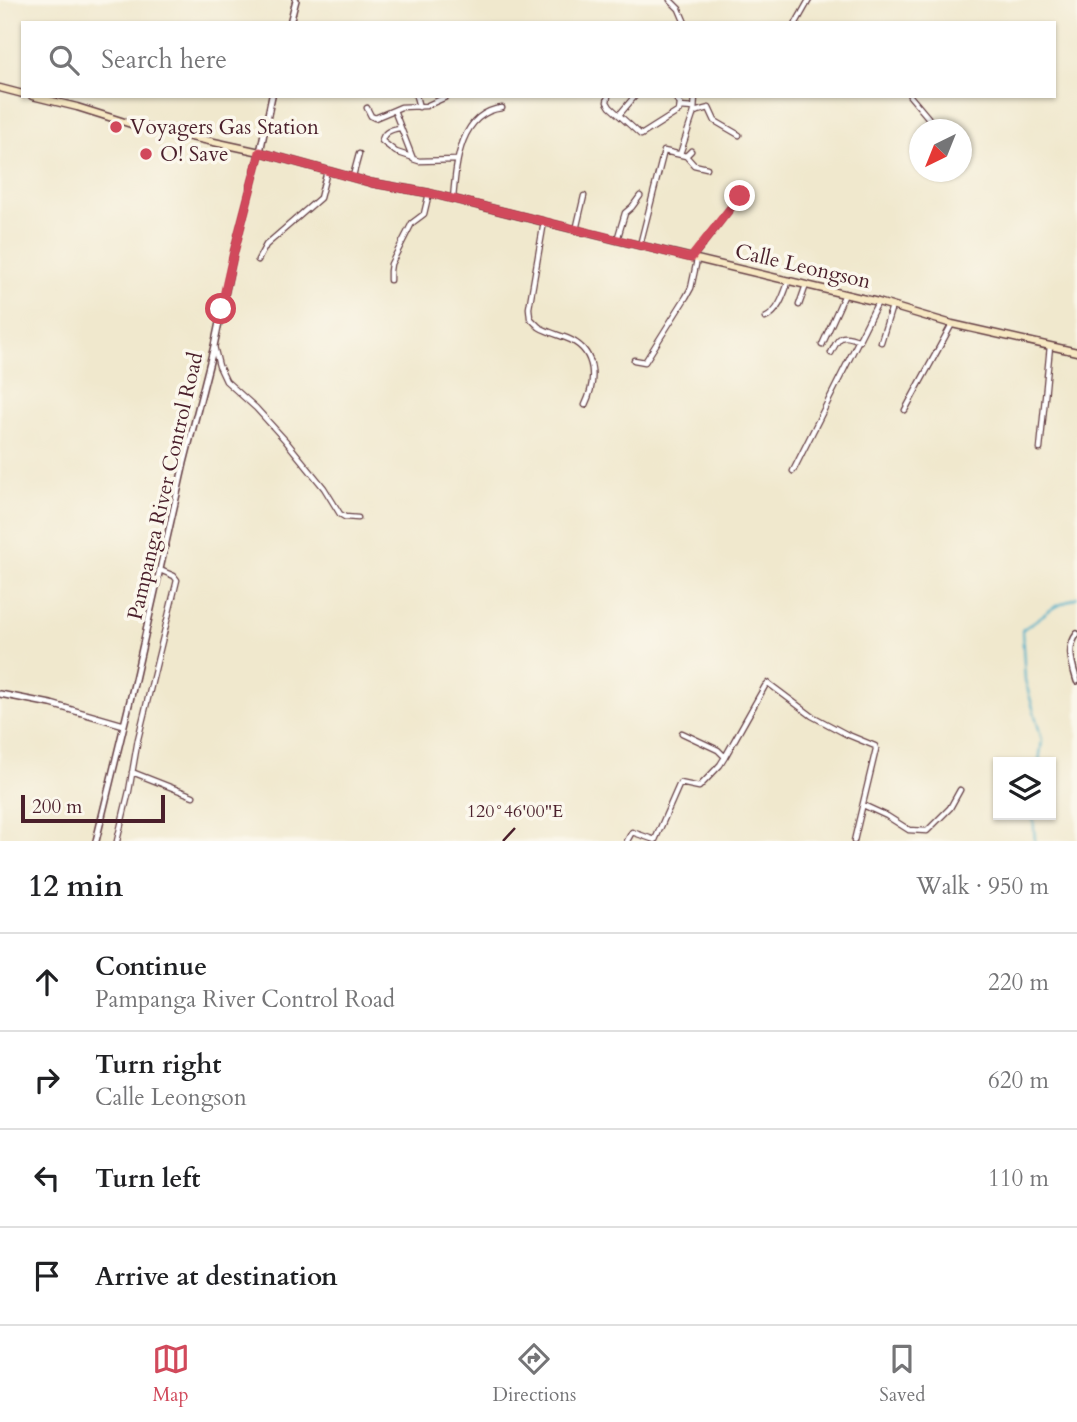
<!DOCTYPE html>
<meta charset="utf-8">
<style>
:root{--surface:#fff;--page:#f2f2f2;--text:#202124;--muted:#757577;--line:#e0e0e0;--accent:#d1495b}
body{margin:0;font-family:Cardo,serif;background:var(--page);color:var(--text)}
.controls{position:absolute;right:21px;bottom:21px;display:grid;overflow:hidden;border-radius:0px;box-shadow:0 2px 5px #0004}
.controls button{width:63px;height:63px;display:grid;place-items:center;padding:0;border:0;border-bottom:2px solid var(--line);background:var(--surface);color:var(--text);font:35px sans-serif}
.compass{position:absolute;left:909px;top:119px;width:63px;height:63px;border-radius:50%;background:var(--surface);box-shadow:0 2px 5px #0004;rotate:223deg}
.scale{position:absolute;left:21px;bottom:18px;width:144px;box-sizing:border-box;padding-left:7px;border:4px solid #4a1f2b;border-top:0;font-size:19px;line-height:24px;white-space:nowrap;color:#4a1f2b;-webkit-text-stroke:5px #fbf7ec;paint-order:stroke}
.stop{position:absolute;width:21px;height:21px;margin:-16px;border:5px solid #d1495b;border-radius:50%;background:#fff}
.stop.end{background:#d1495b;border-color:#fff;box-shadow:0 2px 7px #0008}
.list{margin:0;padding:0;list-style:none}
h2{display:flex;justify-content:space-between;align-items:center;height:91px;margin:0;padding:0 28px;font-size:30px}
h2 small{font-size:23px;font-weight:400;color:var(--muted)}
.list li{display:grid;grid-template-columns:46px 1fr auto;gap:21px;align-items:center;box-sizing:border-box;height:98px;padding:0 28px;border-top:2px solid var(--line)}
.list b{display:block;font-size:26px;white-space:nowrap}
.list p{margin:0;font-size:23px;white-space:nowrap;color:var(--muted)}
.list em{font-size:23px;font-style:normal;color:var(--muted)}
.icon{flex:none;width:38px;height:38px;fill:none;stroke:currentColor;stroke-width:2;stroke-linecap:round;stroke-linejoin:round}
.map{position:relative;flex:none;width:1077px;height:841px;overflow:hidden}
.search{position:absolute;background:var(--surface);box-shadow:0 2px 5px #0004;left:21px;right:21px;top:21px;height:77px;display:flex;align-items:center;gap:18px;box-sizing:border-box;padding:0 24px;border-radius:0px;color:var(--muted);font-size:26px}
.sheet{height:483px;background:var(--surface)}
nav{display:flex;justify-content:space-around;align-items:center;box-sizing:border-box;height:98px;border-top:2px solid var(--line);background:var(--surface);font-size:19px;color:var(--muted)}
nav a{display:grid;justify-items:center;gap:4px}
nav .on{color:var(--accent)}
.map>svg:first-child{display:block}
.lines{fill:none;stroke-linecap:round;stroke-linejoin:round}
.stream{stroke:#49adc9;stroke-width:2}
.minor-casing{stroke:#633d43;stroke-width:7}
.tertiary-casing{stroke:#633d43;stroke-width:8}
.secondary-casing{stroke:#633d43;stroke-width:9}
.minor{stroke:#fff;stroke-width:4.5}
.tertiary{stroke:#fff;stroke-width:5}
.secondary{stroke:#f7e8c3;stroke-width:6}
.route{stroke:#d1495b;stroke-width:9}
.ticks{fill:none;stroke:#4a1f2b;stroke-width:2.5}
.poi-dot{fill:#d1495b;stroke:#fbf7ec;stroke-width:2.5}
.labels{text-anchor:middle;stroke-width:7;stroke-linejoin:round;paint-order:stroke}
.poi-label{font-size:21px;fill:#4a1f2b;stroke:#fbf7ec;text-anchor:start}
.street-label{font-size:21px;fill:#4a1f2b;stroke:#fbf7ec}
.ticks-label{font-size:18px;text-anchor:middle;fill:#4a1f2b;stroke:#fbf7ec;stroke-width:7;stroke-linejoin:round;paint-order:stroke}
</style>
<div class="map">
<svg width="1077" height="841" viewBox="0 0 1077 841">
<rect width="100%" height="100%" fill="#fbf7ec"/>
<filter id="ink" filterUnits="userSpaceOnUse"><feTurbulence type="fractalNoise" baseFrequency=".0143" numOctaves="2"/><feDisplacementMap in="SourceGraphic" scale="14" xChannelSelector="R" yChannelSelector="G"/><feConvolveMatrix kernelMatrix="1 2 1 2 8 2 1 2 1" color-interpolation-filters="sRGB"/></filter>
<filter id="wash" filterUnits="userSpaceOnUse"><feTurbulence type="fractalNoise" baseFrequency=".00686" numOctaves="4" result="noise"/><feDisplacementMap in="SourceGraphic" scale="28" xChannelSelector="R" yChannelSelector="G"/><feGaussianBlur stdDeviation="1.57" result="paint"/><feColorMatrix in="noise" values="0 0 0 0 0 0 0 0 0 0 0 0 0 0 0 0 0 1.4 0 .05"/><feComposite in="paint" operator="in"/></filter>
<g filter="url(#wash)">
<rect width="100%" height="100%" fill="#f0e8cd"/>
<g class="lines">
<!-- stream -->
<path class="stream" d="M1039,762L1042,740L1025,680L1022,630L1053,608L1077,597
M1033,815L1035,841"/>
</g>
</g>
<g filter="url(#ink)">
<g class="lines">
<defs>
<path id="minor" d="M670,0L679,9L685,23
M796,23L809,0
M416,96L419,107
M608,96L607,102L610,107L641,135L679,111L680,104L674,96
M910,96L936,127
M446,97L426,106L401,107L394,110L413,159L419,161L456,160
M680,107L694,108
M367,108L371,116L375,118L394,110
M694,112L709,108L715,121L739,135
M619,115L635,96
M400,128C392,129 383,132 382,141L396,152L411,157
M680,154L694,112L695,96
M686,156L694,165L707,168
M353,176L359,154
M453,199C456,165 459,113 502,108
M544,222L529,308L530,318L539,327C549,333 560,335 571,340C597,353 596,382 585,405
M576,230L584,196
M617,240L625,213L632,207L640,196
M640,245L664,151L686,156L691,151
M692,258L740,196
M258,260L266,245L320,198L327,171
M390,280V271L391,264L412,223L424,214L429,193
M799,305L806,285
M765,318C779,312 784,294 789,280
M881,342L892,306
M822,345L845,294
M214,346L219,366L226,381L256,408L285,440L324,488L340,514L345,517L358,518
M831,353C839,336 841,333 860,341
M634,360L645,362L686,297L691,288L697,260
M905,410L952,324
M1040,449L1050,346
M793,471L878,302
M682,733L718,750L725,757L765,686L768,683L812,716L846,734L875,746L876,749L854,841
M132,772L193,796
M863,805L887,816L909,830L927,831L950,808L960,790
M117,841L129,791L138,739L177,580L174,576L160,570
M627,841L632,832L655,840L680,783L699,787L720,765L725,757"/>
<path id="tertiary" d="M290,23L296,0
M1077,634C1066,648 1072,664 1077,681
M0,694L51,704L124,725
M96,841L134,684L184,463L214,346L234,252L260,152L272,96"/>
<path id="secondary" d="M0,88L23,94
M32,96L77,107L131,124L260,152L372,183L429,193L617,240L878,302L952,324L1077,352"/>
</defs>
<!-- minor casing -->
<use href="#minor" class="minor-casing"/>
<!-- tertiary casing -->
<use href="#tertiary" class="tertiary-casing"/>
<!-- secondary casing -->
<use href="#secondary" class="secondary-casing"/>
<!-- minor -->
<use href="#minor" class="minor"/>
<!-- tertiary -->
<use href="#tertiary" class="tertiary"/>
<!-- secondary -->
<use href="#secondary" class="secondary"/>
</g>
</g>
<g class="lines" filter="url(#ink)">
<!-- route -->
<path class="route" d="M221,309L234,252L260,152L372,183L429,193L691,258L740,196"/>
</g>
<!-- ticks -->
<path class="ticks" d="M503,841L515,828"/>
<!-- markers -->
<g class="poi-dot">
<circle cx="116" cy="127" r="7"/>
<circle cx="146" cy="154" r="7"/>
</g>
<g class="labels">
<!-- poi labels -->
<g class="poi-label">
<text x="130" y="134">Voyagers Gas Station</text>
<text x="160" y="161">O! Save</text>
</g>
<!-- street labels -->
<g class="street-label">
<text transform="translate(803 266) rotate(13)" y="7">Calle Leongson</text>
<text transform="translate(165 486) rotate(-77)" y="7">Pampanga River Control Road</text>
</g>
</g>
<g class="ticks-label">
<text x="515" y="817">120°46'00"E</text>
</g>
</svg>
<div class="controls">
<button><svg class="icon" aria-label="layers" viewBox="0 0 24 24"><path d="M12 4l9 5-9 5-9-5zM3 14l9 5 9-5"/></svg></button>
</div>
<svg class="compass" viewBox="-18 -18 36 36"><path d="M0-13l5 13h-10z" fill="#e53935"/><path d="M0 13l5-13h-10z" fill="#757577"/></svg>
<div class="scale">200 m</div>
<div class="stop" style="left:221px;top:309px"></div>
<div class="stop end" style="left:740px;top:196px"></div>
<div class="search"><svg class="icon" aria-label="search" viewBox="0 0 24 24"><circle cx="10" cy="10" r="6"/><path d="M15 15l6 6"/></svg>Search here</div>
</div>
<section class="sheet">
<h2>12 min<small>Walk · 950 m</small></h2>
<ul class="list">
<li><svg class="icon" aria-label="ahead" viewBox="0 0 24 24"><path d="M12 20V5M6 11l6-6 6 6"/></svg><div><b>Continue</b><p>Pampanga River Control Road</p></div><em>220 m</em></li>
<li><svg class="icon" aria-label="right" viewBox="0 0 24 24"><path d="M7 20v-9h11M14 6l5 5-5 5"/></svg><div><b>Turn right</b><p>Calle Leongson</p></div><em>620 m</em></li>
<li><svg class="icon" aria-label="left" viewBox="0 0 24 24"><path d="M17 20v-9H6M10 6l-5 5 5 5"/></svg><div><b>Turn left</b></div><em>110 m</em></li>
<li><svg class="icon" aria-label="arrive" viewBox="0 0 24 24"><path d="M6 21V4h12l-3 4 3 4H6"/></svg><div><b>Arrive at destination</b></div></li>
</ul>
</section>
<nav>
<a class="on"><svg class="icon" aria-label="map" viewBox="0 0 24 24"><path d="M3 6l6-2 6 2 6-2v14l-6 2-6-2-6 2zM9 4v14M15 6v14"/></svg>Map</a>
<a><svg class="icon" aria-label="directions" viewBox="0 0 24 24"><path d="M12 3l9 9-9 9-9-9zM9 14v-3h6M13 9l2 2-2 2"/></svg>Directions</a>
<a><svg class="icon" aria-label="saved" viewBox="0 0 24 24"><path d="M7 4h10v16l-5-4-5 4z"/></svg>Saved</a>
</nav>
